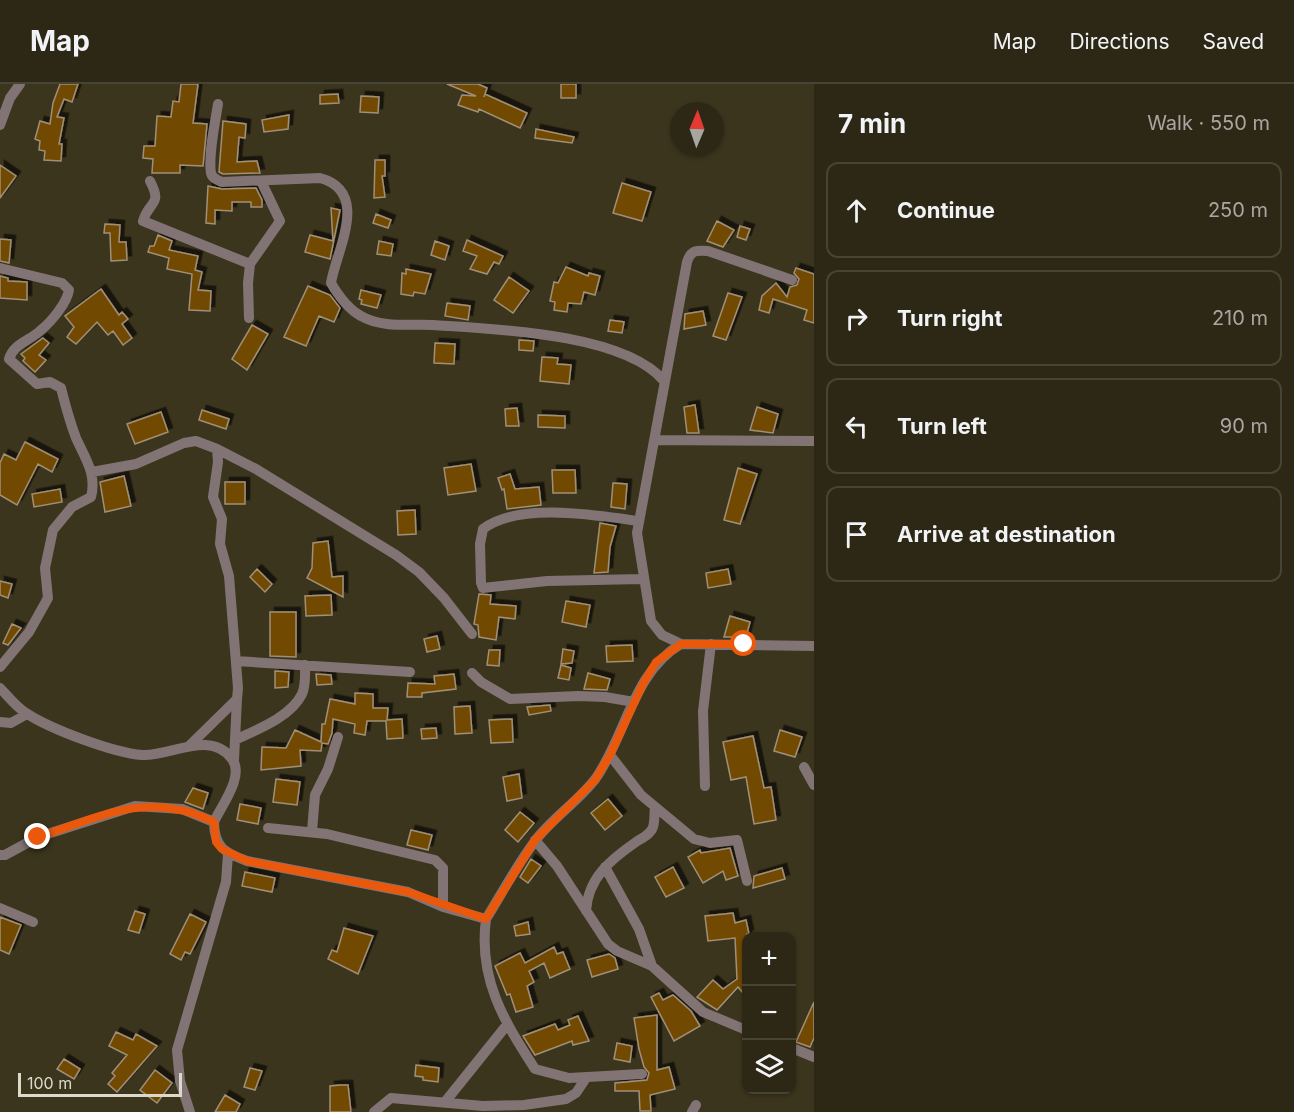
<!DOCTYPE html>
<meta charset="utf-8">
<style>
:root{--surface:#2d2816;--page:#393423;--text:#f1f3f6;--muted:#a7a6a1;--line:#484435}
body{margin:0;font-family:Inter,sans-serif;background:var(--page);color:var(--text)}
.controls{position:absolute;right:18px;bottom:18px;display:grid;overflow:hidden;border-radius:12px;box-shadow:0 2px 4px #0004}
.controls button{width:54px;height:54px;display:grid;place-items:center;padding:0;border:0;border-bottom:2px solid var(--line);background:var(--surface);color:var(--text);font:30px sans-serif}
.compass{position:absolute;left:670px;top:18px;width:54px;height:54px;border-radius:50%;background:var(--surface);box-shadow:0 2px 4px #0004;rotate:2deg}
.scale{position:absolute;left:18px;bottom:15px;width:164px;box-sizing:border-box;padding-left:6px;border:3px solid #dcd8ca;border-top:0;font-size:16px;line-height:21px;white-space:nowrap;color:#dcd8ca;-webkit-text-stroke:4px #3c351d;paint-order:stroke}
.stop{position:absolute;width:18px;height:18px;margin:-14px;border:4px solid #ea580c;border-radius:50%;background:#fff}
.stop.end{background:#ea580c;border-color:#fff;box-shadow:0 2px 6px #0008}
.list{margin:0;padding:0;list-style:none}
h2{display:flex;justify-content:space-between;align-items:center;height:78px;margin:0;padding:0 24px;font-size:26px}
h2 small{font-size:20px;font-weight:400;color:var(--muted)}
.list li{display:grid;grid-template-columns:39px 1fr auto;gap:18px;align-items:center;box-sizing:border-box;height:96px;margin:0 12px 12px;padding:0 12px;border:2px solid var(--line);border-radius:12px}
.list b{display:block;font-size:22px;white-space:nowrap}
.list em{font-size:20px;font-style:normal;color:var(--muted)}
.icon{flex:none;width:33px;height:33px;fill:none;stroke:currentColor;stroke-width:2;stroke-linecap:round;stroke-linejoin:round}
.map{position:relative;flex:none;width:814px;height:1028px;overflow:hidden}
header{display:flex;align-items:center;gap:36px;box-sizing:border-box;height:84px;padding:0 30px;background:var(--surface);border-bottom:2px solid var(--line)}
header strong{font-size:28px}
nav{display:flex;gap:33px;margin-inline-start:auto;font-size:21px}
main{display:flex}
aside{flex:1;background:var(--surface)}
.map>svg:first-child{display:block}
.building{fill:#714a00;stroke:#a18f78;stroke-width:1.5;filter:url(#shadow)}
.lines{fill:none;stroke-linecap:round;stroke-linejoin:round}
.street{stroke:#827475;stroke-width:10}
.route{stroke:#ea580c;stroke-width:8}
</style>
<header>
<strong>Map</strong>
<nav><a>Map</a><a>Directions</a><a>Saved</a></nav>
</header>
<main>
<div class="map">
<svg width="814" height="1028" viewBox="0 0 814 1028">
<defs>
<filter id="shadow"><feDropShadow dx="4.5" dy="-4.5" stdDeviation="0" flood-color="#0009"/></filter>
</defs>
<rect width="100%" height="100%" fill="#3c351d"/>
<!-- building -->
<path class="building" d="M60,0H78L72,18L64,15L57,33L64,34L59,60H62L61,77L44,76L45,67L39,66L40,57L35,55L40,37L50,40L53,19Z
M181,0H198L193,39L207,40L203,82L180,81V89H152L153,75L143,74L144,62H155L157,32L171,33L173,17L179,18Z
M447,0H478L487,4L484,13L485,10L527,29L520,44L479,25L478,28L458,21L462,11L476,12Z
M561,0H576V14H561Z
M338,10L339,19L320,20V11Z
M361,12L379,13L378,29L360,28Z
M289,31L288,45L264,48L262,36Z
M223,37L246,40L245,54L239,53L237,78L257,77L260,89L223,90L219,88Z
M536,45L574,53L572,59L535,54Z
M375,76H385V92H382L385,113L374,114Z
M0,81L16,92L0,114Z
M622,99L651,108L642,137L613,129Z
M208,102L222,105L256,104L262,116V123H251V118H232V127L215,126V140L206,139Z
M331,124L340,126L330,175L305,168L310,151L333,157Z
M376,130L391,136L388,144L373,139Z
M717,137L734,146L723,163L707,157Z
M105,140L120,141L119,158H126L127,176L111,177L110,149H104Z
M740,142L750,145L746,156L737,153Z
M158,151L172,157L169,166L198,172L195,186L202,188L198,206L211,207L210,227L189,226L192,190L167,185L169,174L148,168L150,162H154Z
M0,155L11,156L9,179L0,177Z
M467,156L503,172L499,180L494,178L487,190L470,185L477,172L463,167Z
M379,157L393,160L391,172L377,170Z
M435,157L449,162L445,176L431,171Z
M566,183L588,192L589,189L600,192L595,211L584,208L581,220L568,219L567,228L554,226L555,218L550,217L554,198L558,199Z
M796,184L814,190V239L804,236L807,226L773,215L769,229L759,226L762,212L776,199L787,213L790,203L797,201L799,195L794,189Z
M406,185L431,190L425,210L414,208L413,212L401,210L402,189L406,190Z
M0,192L8,194V197L27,198V216L0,214Z
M509,193L529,207L513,229L494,216Z
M308,202L330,211L340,224L334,238L319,232L306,262L284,253Z
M101,205L119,231L122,228L128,235L122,240L132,254L123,261L113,247L108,251L97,238L76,260L67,253L74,243L65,232Z
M361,206L381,211L377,224L361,220L362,216L359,215Z
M728,209L742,213L726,256L713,252Z
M447,219L470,222L468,236L445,232Z
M703,227L706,241L684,245L685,230Z
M610,236L624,238L622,249L608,247Z
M252,241L268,250L247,286L232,275Z
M43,254L49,259L39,271L46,276L35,288L23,277L25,274L21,270Z
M519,256L534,257L533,267L519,266Z
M435,259L455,260L454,280L434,279Z
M542,273L558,274L557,280L571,281L569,300L540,297Z
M695,321L699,349H687L684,323Z
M757,323L778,330L773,349L750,346Z
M517,324L519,342H506L505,325Z
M202,326L229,335L226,345L199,336Z
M161,328L168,348L135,360L127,340Z
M538,331L565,332V344L538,343Z
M25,358L58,375L52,388L38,380L17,421L0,411V379L4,370L16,376Z
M471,380L476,407L448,411L444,384Z
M738,384L757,390L740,440L724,436Z
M552,386H575L576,409H553Z
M510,390L515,405L539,403L541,421L507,425L504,405L502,406L498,394Z
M124,392L131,422L105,428L100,398Z
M225,398H245V420H225Z
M613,399L627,400L625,425L611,423Z
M60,405L62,418L34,423L32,410Z
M415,426L416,450L398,451L397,427Z
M600,439L616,442L610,463L608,488L594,489Z
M328,457L332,493L343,492V513L307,494L312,484L313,459Z
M257,485L272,500L265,508L250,493Z
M728,485L731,500L708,504L706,489Z
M0,497L12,500L8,514L0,511Z
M479,510L491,511L490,520L516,522L515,535L499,533L496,556L479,553L478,541L474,540Z
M331,511L332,531L306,532L305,512Z
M566,517L590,521L586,543L562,538Z
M270,528H296V573L270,572Z
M730,532L750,538L746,553H724Z
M12,540L21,544L8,561L3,559Z
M437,552L440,565L427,568L424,555Z
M632,561L633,577L607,578L606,562Z
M563,565L574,567L572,579L561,580Z
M489,566H500L499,582L487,581Z
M561,581L571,584L569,596L558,594Z
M275,587L289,588L288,603L275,604Z
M588,589L610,595L607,606L584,605Z
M316,590L331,591L332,600L317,601Z
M454,590L456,605L422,609V613H407L408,599L435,600L434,592Z
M355,609L373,610V624H388L387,636L402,635L403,654L387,655L386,637H367L365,651L354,649L355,640L333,635L332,649L328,660L322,659L321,667L300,666L301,682L261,686L262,663L286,664L295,646L321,658L322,640H325L330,615L355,620Z
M550,621L551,627L529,631L527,623Z
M470,622L472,649L455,650L454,623Z
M512,635L513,658L491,659L489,636Z
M436,644L437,654L422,655L421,645Z
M780,646L802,653L795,673L774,667Z
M753,652L764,704L771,703L776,736L754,740L746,693L731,696L723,658Z
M519,690L522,714L507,717L503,693Z
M276,695L300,698L297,721L273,718Z
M193,704L208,709L203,725L185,718Z
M608,715L622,732L605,746L591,729Z
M240,720L261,724L258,740L237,736Z
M520,728L534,739L518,758L505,746Z
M411,746L432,751L428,766L407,761Z
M730,764L738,792L726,796L723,787L703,799L688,773L700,766L701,769Z
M531,775L541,782L528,799L520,793Z
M673,783L684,804L666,813L655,793Z
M782,784L785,795L753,804L754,792Z
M245,788L275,794L272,808L242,802Z
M135,827L145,830L139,849L128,846Z
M733,829L735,839L746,836L749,850H747V914L738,903L717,926L697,913L713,896L723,905L737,895L735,854L708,857L705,832Z
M190,830L206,838L190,870L185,868L181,876L170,870Z
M0,833L21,841L9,870L0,866Z
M528,838L530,850L516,852L514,842Z
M344,844L373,852L358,890L328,875L332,866L337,868Z
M554,863L557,870L563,868L570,885L550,894L544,879L529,887L534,898L527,902L533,923L516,928L510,910L507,911L495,882L520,869L525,879Z
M609,870L615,874L618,885L592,893L587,876Z
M659,909L663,916L673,911L691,927L700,942L674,957L651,913Z
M814,918V954L810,963L796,958Z
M657,931V986L669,983L675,1005L650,1011L651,1027H640L639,1007H615V999L647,996L649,989L644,983L639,965L634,934Z
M578,932L589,957L573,961L572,957L535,971L523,952L555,940L558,946L570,941L568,936Z
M116,948L133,956L136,950L157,962L117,1008L108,1000L115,992L112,989L127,971L109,962Z
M617,959L632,962L630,978L614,975Z
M64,975L80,985L74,995L57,985Z
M416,981L439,984L438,998L423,996V993L415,992Z
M250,984L262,987L255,1006L244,1003Z
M155,986L172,999L157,1019L140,1006Z
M340,1001H348L351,1028H330V1002Z
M225,1011L240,1020L236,1028H215Z"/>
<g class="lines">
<!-- street -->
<path class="street" d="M218,20C215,39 208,71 211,89C212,94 217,96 222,98L320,94C371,108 336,167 331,199C338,211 348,225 361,232C381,244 410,240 433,241C493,245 624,249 664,297
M0,41L10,14L20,0
M150,97C163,122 149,116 143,137L250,180
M0,184L62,199L69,206C67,219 51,238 41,246C30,257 14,259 9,275L37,300L50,298L61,304C65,320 70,338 76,354C85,374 97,390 91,413L72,423L53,446L45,484L48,514L29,548L0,583
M249,234L248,199L250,180L280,137L261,97
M654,356L814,357
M92,388L136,380L184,359L196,357L217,365L256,385L396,471L419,488L444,514L472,550
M638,437C595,431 518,418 483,445L480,460L481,499L483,504L547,497L642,495
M681,560L662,551L651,537L637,449L687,178C691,166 696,166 708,167L792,196
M236,577L410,588
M472,589L481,598L510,615L578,612L605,613L634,618
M0,604C8,612 16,623 26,629C50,645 114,669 142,671C170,673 210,645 232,675C245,692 221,722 214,738C214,763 225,769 247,777L408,808L443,823L486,835C502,809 517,781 535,757C552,734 579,717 596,694C626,651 633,588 681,560L814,562
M0,638L11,639L27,630
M235,656C256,646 291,633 302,610C306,601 305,591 305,581
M189,662L237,615L238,604L229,492L220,460L222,435L213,413L218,378L217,365
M610,671L641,711L694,755L710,759L737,756L747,797
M234,676L237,615
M804,683L814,701
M705,702L703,627L711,560
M268,744L327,750L435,776L443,784V823
M312,747L315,711L328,685L338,653
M535,756L557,782L608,860L617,867L652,882L703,928L746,946
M0,771H5L38,753L135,722L182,725L214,738
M605,783L639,845L652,882
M0,824L33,838
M586,827C588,794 610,776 636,758C642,754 651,750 653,743C655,737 654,730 655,724
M486,835C478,895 504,937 535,985L569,994L642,990
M792,964L814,973
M445,1018L506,942
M190,1028L180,997L177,966L226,798L228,770
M374,1028L391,1014L483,1022L524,1021L566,1015L576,1009L586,994
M692,1028L696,1021"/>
</g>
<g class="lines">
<!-- route -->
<path class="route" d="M38,753C102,732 149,706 214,738L216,758L222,765L247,777L408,808L486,835L535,756L595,696L610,671L643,600L656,578L681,560H744"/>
</g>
</svg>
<div class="controls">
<button>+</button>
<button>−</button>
<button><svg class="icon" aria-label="layers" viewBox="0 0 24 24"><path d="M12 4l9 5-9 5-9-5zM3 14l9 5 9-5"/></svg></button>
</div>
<svg class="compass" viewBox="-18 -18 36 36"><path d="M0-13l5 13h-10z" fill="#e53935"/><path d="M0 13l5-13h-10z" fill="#a7a6a1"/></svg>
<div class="scale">100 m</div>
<div class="stop" style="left:744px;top:560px"></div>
<div class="stop end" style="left:38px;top:753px"></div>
</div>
<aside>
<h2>7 min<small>Walk · 550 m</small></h2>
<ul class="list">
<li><svg class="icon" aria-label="ahead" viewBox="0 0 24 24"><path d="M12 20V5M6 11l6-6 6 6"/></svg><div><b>Continue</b></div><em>250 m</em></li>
<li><svg class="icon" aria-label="right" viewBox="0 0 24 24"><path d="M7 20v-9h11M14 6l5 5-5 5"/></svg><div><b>Turn right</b></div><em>210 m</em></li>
<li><svg class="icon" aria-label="left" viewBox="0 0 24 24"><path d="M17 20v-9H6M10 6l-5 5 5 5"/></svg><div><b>Turn left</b></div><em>90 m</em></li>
<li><svg class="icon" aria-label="arrive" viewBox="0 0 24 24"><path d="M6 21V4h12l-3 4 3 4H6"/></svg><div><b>Arrive at destination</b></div></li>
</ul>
</aside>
</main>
